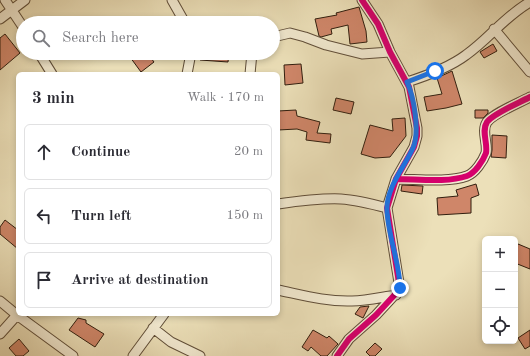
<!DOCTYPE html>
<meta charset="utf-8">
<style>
:root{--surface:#fff;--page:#f2f2f3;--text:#2b2b33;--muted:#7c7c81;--line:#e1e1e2}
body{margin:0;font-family:"Old Standard TT",serif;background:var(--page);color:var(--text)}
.controls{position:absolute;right:12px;bottom:12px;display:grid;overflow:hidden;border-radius:6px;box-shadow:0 2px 6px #0003}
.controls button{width:36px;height:36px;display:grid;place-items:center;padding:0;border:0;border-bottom:1px solid var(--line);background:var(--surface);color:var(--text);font:20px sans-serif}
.stop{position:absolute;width:12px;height:12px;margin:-9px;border:3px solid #1a73e8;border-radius:50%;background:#fff}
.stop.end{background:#1a73e8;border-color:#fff;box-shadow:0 1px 4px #0008}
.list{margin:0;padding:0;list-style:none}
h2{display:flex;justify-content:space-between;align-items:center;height:52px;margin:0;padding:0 16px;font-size:17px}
h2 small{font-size:13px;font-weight:400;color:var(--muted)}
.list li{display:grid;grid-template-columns:26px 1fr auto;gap:12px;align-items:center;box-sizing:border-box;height:56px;margin:0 8px 8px;padding:0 8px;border:1px solid var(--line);border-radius:6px}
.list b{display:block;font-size:15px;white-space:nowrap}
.list em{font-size:13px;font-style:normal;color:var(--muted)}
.icon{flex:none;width:22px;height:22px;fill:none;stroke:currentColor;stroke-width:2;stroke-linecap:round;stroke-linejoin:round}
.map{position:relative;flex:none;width:530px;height:356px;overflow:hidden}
.search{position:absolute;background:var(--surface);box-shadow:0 2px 6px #0003;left:16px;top:16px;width:264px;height:44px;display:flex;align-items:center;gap:10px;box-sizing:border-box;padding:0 14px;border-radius:22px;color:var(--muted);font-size:15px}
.panel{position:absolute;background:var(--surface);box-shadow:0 2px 6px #0003;left:16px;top:72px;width:264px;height:244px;border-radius:6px}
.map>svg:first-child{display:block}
.building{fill:#cf8669;stroke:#311e0e}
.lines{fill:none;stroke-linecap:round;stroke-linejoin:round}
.minor-casing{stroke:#604e39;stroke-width:11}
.minor{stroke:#f3ebd2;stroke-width:9}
.cycleway-casing{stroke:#f3ebd2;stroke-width:8}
.cycleway{stroke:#d6006c;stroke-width:6}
.route{stroke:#1a73e8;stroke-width:5}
</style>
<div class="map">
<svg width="530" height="356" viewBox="0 0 530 356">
<rect width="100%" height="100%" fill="#ece0b9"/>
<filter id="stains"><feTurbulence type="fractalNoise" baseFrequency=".005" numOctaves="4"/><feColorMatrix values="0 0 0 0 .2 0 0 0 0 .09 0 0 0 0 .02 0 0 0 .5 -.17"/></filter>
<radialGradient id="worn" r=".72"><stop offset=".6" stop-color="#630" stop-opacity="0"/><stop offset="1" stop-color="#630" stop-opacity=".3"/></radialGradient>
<!-- building -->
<path class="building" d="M359,7L366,31L367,42L350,44L348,25L331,29L332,34L321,37L319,36L315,19L337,15L336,13Z
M5,34L20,53L0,70V38Z
M493,44L497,51L484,58L480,52Z
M134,53H147L154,62L141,72L130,57Z
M201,53H229L228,62L200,60Z
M301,64L303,83L285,85L284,65Z
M452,71L462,104L446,108L427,111L424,97L442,94L437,78Z
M336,98L354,102L351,114L333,110Z
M296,110L297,116L320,122L317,133L331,134L330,143L306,140L307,132L297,129L278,130V111Z
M475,110H488V113L483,118H475Z
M405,118L406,136L390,157L375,158L361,154L370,125L393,131L392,119Z
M492,135L507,136L506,158L491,157L492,150Z
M476,184L479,195L471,198V213L438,215L437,198L458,196L456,190Z
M402,185L423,186L422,194L401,191Z
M5,220L18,230V249L0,234V227Z
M518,244L530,249V269L515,263V250Z
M369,306L363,318L355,314L360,307Z
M78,318L86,320V323L104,334L95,347L69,330Z
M313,330L327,338L329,336L338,344L327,356H321L311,347L308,351L302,347Z
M530,330V346L525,349L518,338Z
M19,339L29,351L23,356H16L9,348Z
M375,343L382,349L375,356H370L366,352Z"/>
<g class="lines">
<defs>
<path id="minor" d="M5,0L23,27
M172,0L185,23
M0,19L25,0
M494,29L530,72
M273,37L290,33L305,37L326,45L362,54L390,52
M39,53L52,74
M187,74L191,53
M250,74L252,53
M407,82C426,76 450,67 466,55C489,39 505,16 530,2
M396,179C417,179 447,183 467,176C475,173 483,161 486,153C488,143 481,131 487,122C494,113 519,103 530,97
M278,204C299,201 320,198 341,199C356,200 372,204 387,208
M278,290C302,295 327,302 352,301C367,301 382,297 396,295
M0,301L17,315L73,356
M153,328L171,342L200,356
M0,334L17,315
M133,356L164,314
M337,356L349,339L376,315L400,289L387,208L396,179L414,147L417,136V128L409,87L390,52L378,24L362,0"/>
</defs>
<!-- minor casing -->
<use href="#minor" class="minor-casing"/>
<!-- minor -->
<use href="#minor" class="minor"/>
<defs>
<path id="cycleway" d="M396,179C417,179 447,183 467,176C475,173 483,161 486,153C488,143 481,131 487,122C494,113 519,103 530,97
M337,356L349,339L376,315L400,289L387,208L396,179L414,147L417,136V128L409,87L390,52L378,24L362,0"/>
</defs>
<!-- cycleway casing -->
<use href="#cycleway" class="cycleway-casing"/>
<!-- cycleway -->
<use href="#cycleway" class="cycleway"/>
</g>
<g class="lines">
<!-- route -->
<path class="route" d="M400,288C400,264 388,236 387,210C386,188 405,166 413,148C420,132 414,97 407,82L435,71"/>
</g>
<rect width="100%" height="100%" filter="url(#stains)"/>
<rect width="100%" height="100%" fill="url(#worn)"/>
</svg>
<div class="controls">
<button>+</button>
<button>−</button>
<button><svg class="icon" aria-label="locate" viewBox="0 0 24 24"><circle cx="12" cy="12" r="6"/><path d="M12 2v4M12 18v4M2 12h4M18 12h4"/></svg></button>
</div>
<div class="stop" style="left:435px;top:71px"></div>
<div class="stop end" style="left:400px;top:288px"></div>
<div class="search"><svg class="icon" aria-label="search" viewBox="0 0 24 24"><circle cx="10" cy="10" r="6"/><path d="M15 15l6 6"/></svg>Search here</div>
<section class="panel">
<h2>3 min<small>Walk · 170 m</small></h2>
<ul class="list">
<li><svg class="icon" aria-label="ahead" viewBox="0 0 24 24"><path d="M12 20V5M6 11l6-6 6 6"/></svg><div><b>Continue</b></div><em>20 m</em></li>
<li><svg class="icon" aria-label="left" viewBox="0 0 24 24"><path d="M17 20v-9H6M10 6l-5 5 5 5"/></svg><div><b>Turn left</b></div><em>150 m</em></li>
<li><svg class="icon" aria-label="arrive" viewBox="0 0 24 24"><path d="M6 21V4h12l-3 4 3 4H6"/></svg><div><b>Arrive at destination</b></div></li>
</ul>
</section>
</div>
